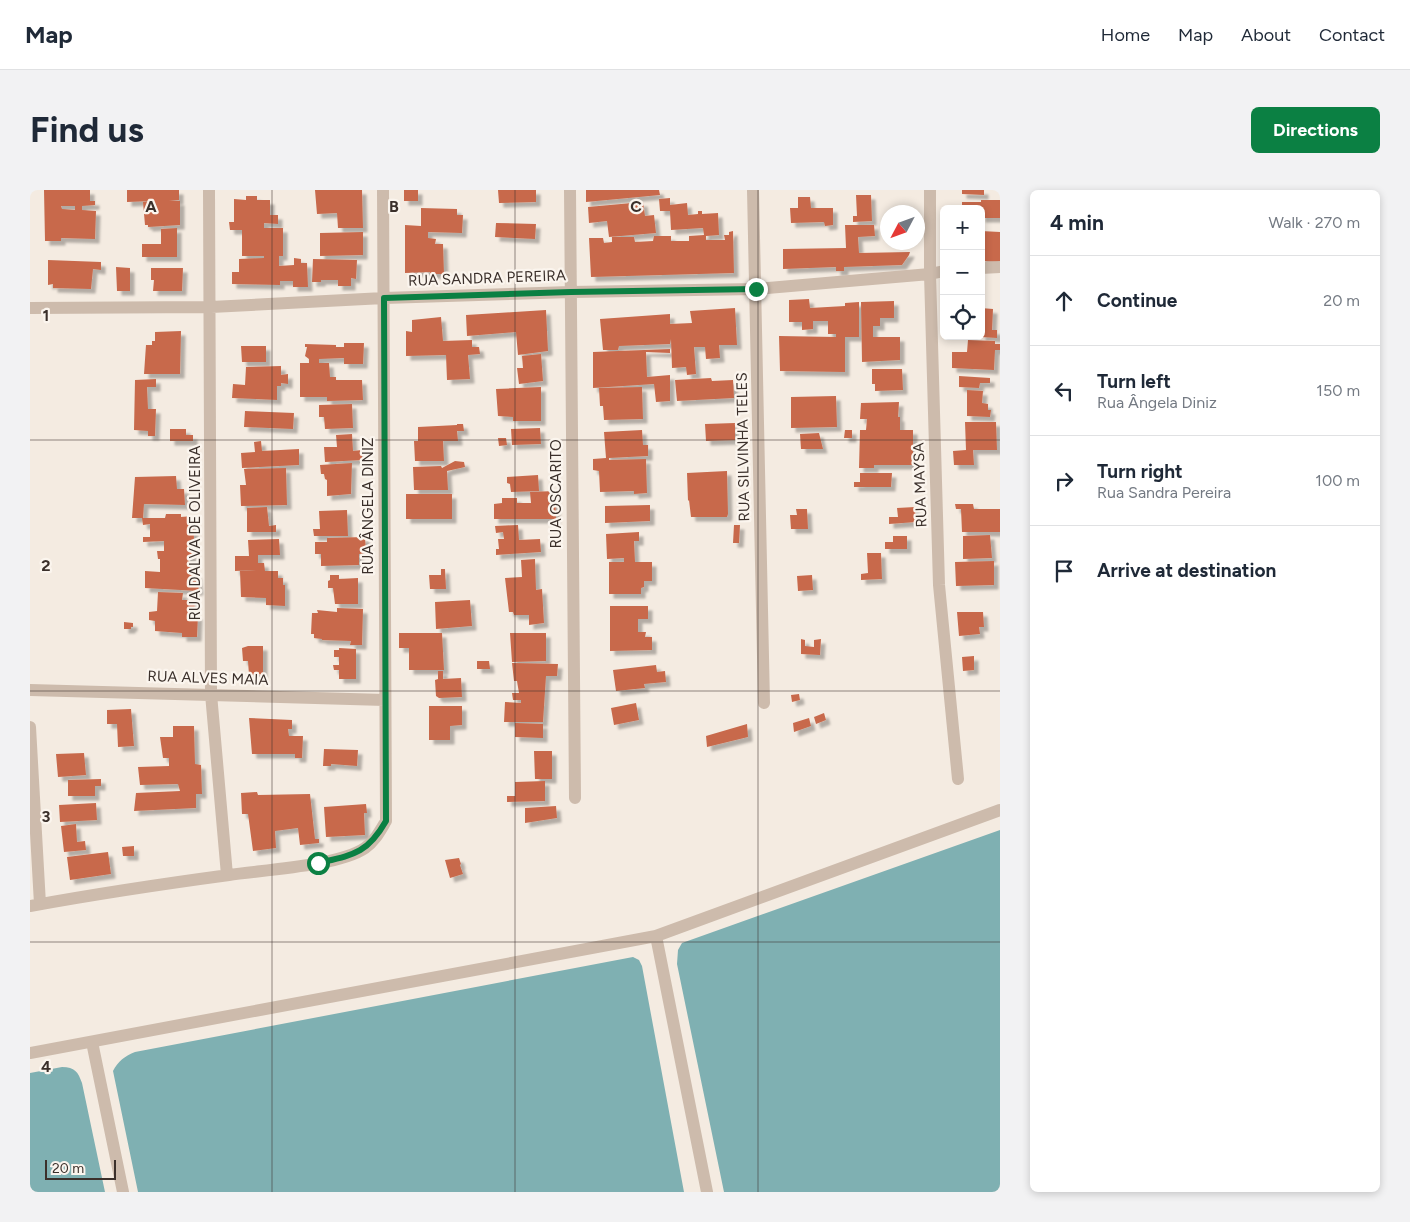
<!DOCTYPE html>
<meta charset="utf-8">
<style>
:root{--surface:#fff;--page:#f2f2f3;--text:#1f2937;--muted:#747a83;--line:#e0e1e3;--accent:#0b8043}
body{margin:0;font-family:Figtree,sans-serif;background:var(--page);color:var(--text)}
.controls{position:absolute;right:15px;top:15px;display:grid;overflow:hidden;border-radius:8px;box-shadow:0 2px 8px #0003}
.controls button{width:45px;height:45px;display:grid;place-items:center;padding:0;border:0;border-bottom:1px solid var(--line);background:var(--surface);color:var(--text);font:25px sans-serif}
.compass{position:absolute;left:850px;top:15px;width:45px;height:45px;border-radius:50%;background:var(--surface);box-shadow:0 2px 8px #0003;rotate:229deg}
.scale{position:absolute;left:15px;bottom:12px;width:71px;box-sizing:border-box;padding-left:5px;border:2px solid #3b302b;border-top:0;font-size:14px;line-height:18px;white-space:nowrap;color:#3b302b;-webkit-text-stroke:4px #fbf5ee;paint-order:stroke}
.stop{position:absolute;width:15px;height:15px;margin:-11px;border:4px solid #0b8043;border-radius:50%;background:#fff}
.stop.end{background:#0b8043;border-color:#fff;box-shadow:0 1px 5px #0008}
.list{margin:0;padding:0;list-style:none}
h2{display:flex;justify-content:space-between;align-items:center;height:65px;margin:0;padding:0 20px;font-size:21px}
h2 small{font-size:16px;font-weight:400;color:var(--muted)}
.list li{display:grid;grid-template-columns:32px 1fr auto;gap:15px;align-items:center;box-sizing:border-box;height:90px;padding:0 20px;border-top:1px solid var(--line)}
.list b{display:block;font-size:19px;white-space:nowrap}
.list p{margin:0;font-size:16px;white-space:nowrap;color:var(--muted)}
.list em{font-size:16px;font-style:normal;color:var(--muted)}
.icon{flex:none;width:28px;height:28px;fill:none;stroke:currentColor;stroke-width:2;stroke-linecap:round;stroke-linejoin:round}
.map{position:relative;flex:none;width:970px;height:1002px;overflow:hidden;border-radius:8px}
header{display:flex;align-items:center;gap:30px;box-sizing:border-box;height:70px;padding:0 25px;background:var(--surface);border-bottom:1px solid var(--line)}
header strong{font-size:24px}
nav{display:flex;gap:28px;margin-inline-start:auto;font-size:18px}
.intro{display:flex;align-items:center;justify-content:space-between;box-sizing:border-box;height:120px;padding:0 30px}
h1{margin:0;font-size:35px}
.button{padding:12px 22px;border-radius:8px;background:var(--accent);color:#fff;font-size:18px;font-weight:700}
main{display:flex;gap:30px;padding:0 30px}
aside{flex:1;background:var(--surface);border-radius:8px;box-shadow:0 2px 8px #0003}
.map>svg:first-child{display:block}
.water{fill:#7fb0b2}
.building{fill:#c8694b;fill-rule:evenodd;filter:url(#shadow)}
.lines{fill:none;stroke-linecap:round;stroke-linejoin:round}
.minor{stroke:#cdbbac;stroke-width:12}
.route{stroke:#0b8043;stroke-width:6}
.grid{fill:none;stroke:#3b302b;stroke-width:1;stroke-opacity:0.55}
.labels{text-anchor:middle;stroke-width:4.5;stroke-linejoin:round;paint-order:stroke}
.street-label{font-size:15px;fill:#3b302b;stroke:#fbf5ee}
.grid-label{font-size:16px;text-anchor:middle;font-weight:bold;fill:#3b302b;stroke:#fbf5ee;stroke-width:4.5;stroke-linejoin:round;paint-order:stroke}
</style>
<header>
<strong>Map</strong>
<nav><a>Home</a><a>Map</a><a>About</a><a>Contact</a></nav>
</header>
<div class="intro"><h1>Find us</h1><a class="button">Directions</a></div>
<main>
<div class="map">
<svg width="970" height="1002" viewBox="0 0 970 1002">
<defs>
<filter id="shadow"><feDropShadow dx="4.5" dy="4.5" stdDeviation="1" flood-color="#0004"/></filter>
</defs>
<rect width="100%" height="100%" fill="#f4ebe1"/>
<!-- water -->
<path class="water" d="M970,640V1002H694L647,774L648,760L652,753Z
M603,767L609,770L612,776L654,1002H108L83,881C88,871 95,866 105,862Z
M32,877C45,877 48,882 52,893L75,1002H0V883Z"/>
<!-- building -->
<path class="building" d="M14,0H60V11H65V15L52,16V20L66,21L65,49L31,48V51H15ZM31,16H45V20L32,19Z
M97,0H149V10L139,11H150V35L118,37V35H115L113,12L121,11L97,12Z
M285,0H332L333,38H308L307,23L287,24Z
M374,0H388V11H374Z
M468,0H506V12L469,13Z
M556,0H629L630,5L556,12Z
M932,0H954V5L932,4Z
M826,5H841L842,31L823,32V26H827Z
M216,6H227V10H240V25H248V34L234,33V38H253V66H249V76L264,75V68L271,69V73H277L278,97H263V91H250V95L202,94V82H209V69L234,68V66H212V40H200L199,32H204V9L216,10Z
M768,7H780L781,18H803V35L795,36L794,32L761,33L760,18H768Z
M640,8V15L657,13L658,25L668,24V21H672V24L688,23L689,45L676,46V50H695L694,45H699V42L703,41L704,83L561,87L559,48H573L574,53L582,52V47H604L605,52L623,51L624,46H641V51H659V46L674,45L673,38L641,40L640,21H630L629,9Z
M951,10H970V28H951V19H932V12H951Z
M613,12L615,26L624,25L626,43L579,47L577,31L559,33L558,17Z
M391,18L427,19V25H433L432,43L398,42V48L406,49L405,54H413L414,84H400V82L375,83V35L391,36Z
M466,33L506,34L505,49L465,47Z
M815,35H844L845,46L828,47L829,63L880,62L879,65L872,75L814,77V81H806V77L753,79V59L816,58Z
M147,38V67H112V54H131V39Z
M951,41L970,42V72L954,71V74H951Z
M333,42V65L290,66V43Z
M283,69L327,70L326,89L321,88V96H308V90H291V92H282Z
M18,70L71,72V80L63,79L61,99L23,98V94L18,95Z
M86,77L100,78V101H87Z
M121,78H153L152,101H123L124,90H121Z
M779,109L780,118L815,116V113L829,112V147H815V182L750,181L749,146L806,147V144H798V131H783V139L772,140V132H759V110Z
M864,111V128H850V136H843V147H870V170L832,172L831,112Z
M705,118L707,155H689L690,168L676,169L675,157H664L666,184L657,185L656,177L642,178L641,149L640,154L589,156L588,160H573L570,129L640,124V134L662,133L660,121Z
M951,118L963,119L962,140H967V148L951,147Z
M516,120L518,161L488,165L486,142L437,146L436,125Z
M411,127L413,151L442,150V157H449L450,164L438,165L440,189L417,190L416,165L376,166V141L382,142V130Z
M151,141L150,184H114L116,155H122V151H125V142Z
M938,150L965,151V154H970V160H965L964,180L922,178V162H937Z
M314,153H334L333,174H314V168L289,169V173H299L300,187H306V190H332L333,210L297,211V207H270V173H279V169L275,166L277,157H275V154L306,155V157H314Z
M211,156H236V172H212Z
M640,159V163L616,162L617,187L640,185V211L626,212L624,194L563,198V162Z
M511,164L513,191L489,194L487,178H493L492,166Z
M251,176V185L258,184V194L251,193V196H247V210L202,208L203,194L215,195L216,177Z
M842,179H872L873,200L845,201V194H842Z
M929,186L960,188V193H950L949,198L929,197Z
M681,188L682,191L703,190L704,208L647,211L645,190Z
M126,189V197H117L118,219H126L125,246H118V241L104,240L105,190Z
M511,197V231H483V227L468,226L466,199Z
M612,197L613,229L574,230L573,216H570L569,198Z
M937,200L953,201L952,213L958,214V220H961L960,227L937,226Z
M806,206L807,237L761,238V207Z
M869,212L868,227H870V240H883V275H844V278H829L830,240H836L837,229H830L831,213Z
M322,214L323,238L295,239L294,227H289V215Z
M215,221L264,223L263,239L214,237Z
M935,232H966L967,260H943L944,275H924L923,261L936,260Z
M705,233V250L676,251L675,234Z
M427,234H433L434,241H427L428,251H413L414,271H385L384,251H388V237L427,235Z
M510,238L511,254L482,255L481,239Z
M140,239H156V245H163V251H140Z
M612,240L613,255H618V266L579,268V270L616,269L617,303L604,304V301L570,302L569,281L563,280V269L576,268L574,242Z
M815,240H822V248H814Z
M789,243L793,259H771L770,244Z
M322,244L323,261L332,260V270L295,272L294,257H307L306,245Z
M468,248H476L477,255L469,256Z
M231,251L232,261L269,259V275L212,278L211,263L225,262L224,252Z
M425,271L434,272L435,277L417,281L418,300H384L383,277L411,276L412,278Z
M322,273L321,304L297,306V290L295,289L294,284H291L290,275Z
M256,278L257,315L211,316L210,295H216L214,279Z
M697,281L698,324L697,327H661L659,310L658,311L657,283Z
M830,283H862L861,297H824V292H830Z
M508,285L509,301L481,302L480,294L477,293V287Z
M146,286L147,299H154L155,315L114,314L113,328H135L136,324H151V327L163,326L164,350H161L162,368H159L160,383L167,384L169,401L115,398V381L130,382V369H128L127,361H134V351L113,352V347H120V334L113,335L112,328H102L105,287Z
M525,301L526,329H464V314L472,313V308H487V313H501L500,302Z
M376,304H422V329H376Z
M925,314H943L944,319H970V342H932L931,319H926Z
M620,315V331L575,333V316Z
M237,317L239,336L246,335V342H217V318Z
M885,317L886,332L859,334V327H868L867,318Z
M766,319H777L778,339H761L760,325H767Z
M317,320L318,346H284L283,339H290L289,321Z
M488,335L489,350L510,349L511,362L466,365V359H469L468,349H474L473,342L466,343L465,336Z
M704,335H710L709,353H703Z
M609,342V351H604L605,372H622V391H614V397L611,398V404H579V372H594V368L577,369L576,344Z
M960,345L962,368L933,369V346Z
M863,346H877V359H855V352H863Z
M335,347L336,363L329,364V375L291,376V364H285V352H297V348Z
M249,349L250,365H228V373H234L235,381H248V388H253V395H255V416L236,415V408L211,407L210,381L228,380L205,381V366H219L218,350Z
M837,363H851L852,389L831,390V384L838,383Z
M505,369L506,400L512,399L514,433L499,435V425H484L483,422H479L475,388L492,387L491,370Z
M964,371V395L926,396L925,372Z
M411,379H415L416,399H400L399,385H411Z
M300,385H309V389L328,388V414H305L303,398H298V391L300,390Z
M782,385L783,400L768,401L767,386Z
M128,402L153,403L152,410H165L164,426L168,425L167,447H152V443L125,441V431L119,430V422L127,421Z
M440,410L442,436L406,439L405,412Z
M580,416H618V429H608V442H616L615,447H622V460L580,461Z
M307,418L333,419L332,455H320L321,451L292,450V449L284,448V444H281L282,423H288L287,420L307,422Z
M927,422H953L954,437H949L950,444L929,446Z
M94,432L103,433V437H101V439H94Z
M369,443H412L414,480H379V458H369Z
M480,443H516V471L482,472Z
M771,449L775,450V456L784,457V450L791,449L790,465L771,464Z
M218,456H233V484L219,485L218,471H213L212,458Z
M309,458L326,459V489H309V480H304L303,475H309V467H304V460H309Z
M944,466V480L933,481L932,467Z
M447,471H459L460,479H447Z
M482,473L528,474L527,486H516L513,532H474L475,512L491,513V510H483L482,503H489L487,491H484Z
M626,475L627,482L635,481L636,492L614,494L615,498L586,501L583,480Z
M408,481H413V489L431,488L432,507L409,508L406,506L405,490L408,489Z
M769,504L770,510L762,512L761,505Z
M606,513L609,530L584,535L581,518Z
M399,516H432V535L420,536V550H399Z
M101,519L104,556L88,557L87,534H77V520Z
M794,523L796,530L786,534L784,527Z
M219,528L262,530V539H258L259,546H273L272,568H265V564H222Z
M779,528L781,536L764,542L763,533Z
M485,533L513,534V548L485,547Z
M717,534L718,547L677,557L676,546Z
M143,536H164L165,574L171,575L172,604H166V618L104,621L106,603L150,601L148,594L110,595L108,577L139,576V568H133L130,547H143Z
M294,559L328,560L327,576L301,574V576H293Z
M504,561H522V589H505Z
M54,563L56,585L28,587L26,564Z
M71,589V596H65V606H38V590Z
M515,591V611L477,612V606H485V592Z
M227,602L228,605L280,604L285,649H289V653L270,655L268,638L245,641L246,658L223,661L218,624H212L211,603Z
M66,613L67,630L30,632L29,615Z
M336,614L337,623H334L335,645L296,647L294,617Z
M526,616L527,628L495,633V618Z
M46,634L47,652L55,651L56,660L34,662L31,636Z
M104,656V666H93L92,657Z
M78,662L81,684L40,690L37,667Z
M429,668L431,674L430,675L433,684L420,688L415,670Z"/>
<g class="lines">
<!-- minor -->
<path class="minor" d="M179,0L181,504L197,685
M540,0L545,608
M723,0L734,513
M900,0V84L909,395L928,589
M951,78L970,77
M0,118L181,117L354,108L541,102L726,99L900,84L914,81
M0,500L355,510
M0,537L10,714
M0,716C66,704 132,694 199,685C232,680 309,676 335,658C345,651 350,641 356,631L353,0
M626,746L677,1002
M62,852L93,1002
M0,863L626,746L970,620"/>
</g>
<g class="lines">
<!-- route -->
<path class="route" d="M288,673C323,665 337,664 356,631L354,108L541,102L726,99"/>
</g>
<!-- grid -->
<path class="grid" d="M242,0V1002M485,0V1002M728,0V1002M0,250H970M0,501H970M0,752H970"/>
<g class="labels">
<!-- street labels -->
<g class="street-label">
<text transform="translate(457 88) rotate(-2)" y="5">RUA SANDRA PEREIRA</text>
<text transform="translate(713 257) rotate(-91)" y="5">RUA SILVINHA TELES</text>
<text transform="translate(890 295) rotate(-92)" y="5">RUA MAYSA</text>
<text transform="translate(526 304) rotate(-90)" y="5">RUA OSCARITO</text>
<text transform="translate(338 316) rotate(-90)" y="5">RUA ÂNGELA DINIZ</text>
<text transform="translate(165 343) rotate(-90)" y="5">RUA DALVA DE OLIVEIRA</text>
<text transform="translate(178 488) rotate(2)" y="5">RUA ALVES MAIA</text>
</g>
</g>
<g class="grid-label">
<text x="121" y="22">A</text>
<text x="364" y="22">B</text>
<text x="606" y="22">C</text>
<text x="16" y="131">1</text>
<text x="16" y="381">2</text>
<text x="16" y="632">3</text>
<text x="16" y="882">4</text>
</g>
</svg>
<div class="controls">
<button>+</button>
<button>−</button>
<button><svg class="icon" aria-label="locate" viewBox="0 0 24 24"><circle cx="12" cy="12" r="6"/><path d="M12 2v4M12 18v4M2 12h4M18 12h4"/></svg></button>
</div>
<svg class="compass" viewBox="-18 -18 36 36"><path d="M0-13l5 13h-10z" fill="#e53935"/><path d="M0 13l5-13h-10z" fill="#747a83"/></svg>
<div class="scale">20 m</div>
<div class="stop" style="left:288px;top:673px"></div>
<div class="stop end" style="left:726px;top:99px"></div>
</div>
<aside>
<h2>4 min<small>Walk · 270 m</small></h2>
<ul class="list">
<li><svg class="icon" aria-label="ahead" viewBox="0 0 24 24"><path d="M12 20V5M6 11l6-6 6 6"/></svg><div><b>Continue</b></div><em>20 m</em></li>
<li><svg class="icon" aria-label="left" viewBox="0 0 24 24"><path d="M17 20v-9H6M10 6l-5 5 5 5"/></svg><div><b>Turn left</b><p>Rua Ângela Diniz</p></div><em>150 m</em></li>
<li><svg class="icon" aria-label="right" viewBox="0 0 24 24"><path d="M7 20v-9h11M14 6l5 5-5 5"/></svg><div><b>Turn right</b><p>Rua Sandra Pereira</p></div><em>100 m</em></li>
<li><svg class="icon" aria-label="arrive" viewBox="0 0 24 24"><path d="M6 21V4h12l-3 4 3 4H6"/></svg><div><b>Arrive at destination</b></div></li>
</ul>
</aside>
</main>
